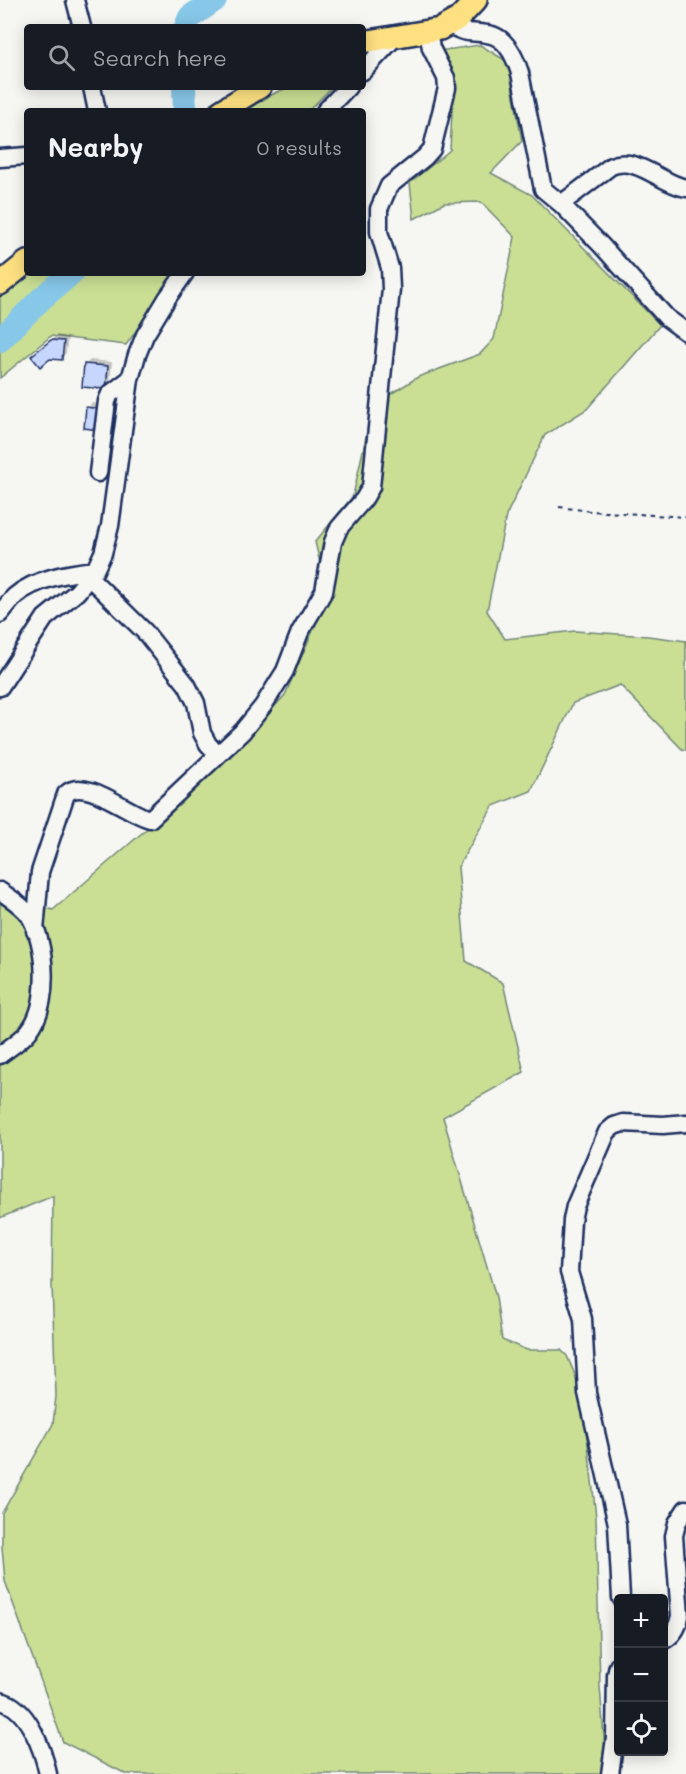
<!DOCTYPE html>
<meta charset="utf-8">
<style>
:root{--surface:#171b24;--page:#20242c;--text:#f1f3f6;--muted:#9ea1a6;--line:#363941}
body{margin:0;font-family:Mali,sans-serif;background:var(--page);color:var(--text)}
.controls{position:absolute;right:18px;bottom:18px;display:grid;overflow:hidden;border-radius:6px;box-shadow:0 3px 15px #0003}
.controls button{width:54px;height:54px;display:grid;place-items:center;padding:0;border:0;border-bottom:2px solid var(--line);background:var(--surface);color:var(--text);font:30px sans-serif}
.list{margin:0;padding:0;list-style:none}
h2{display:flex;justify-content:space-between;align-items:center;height:78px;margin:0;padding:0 24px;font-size:26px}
h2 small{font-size:20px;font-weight:400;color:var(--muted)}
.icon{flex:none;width:33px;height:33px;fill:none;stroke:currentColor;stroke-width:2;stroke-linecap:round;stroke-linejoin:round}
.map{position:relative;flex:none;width:686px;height:1774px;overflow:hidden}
.search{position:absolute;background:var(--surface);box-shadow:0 3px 15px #0003;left:24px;top:24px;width:342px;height:66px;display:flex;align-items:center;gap:15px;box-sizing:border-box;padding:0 21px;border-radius:6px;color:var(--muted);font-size:22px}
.panel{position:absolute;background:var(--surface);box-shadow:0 3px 15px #0003;left:24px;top:108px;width:342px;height:168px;border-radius:6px}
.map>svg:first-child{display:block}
.green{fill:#cadf94;stroke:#728779;stroke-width:1.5}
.shadow{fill:#0003}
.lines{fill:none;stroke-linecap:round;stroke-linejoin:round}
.river{stroke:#87c7e8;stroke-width:24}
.building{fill:#c7d6fd;stroke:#1b2f5e;stroke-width:1.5}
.minor-casing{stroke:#1b2f5e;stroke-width:21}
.major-casing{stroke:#1b2f5e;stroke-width:26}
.path{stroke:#1b2f5e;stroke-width:2;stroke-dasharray:4.5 4.5;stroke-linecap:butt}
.minor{stroke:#f6f6f2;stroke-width:16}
.major{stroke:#fde080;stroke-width:21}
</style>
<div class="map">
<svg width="686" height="1774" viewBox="0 0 686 1774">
<rect width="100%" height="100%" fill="#f6f6f2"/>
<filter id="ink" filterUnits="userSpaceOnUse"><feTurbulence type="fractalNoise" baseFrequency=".0167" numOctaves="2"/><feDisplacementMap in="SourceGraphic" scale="12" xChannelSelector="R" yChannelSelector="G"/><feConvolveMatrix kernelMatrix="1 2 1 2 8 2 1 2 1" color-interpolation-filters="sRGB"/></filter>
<g filter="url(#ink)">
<!-- green -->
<path class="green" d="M480,45L508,62L522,141L491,173L532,195L660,325L587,409L545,435L506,516L487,611L505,639L575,631L648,636L686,641V750L682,749L620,685L573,703L531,791L493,806L458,867L466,961L503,983L524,1072L443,1117L496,1297L502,1340L527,1350H561L567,1356L582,1391L596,1517L600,1687L607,1774H126L63,1742L5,1581L2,1547V1513L53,1424L56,1396L52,1285L53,1196L0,1218V896L53,910L223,763L285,695L328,596L315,542L353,496L373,405L418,377L480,354L494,339L515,237L481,202L444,203L414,219L410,183L450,150L454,74L438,51Z
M290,87H332L308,111H243L277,92Z
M29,273H177L126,345L51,336L0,378V296Z"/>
<!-- shadow -->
<path class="shadow" d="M57,335L68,337L66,353L61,358L38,352Z
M90,360L112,362L110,383L106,388L85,365Z
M92,403L98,404L96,425H99L101,404H103L102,423L97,428L86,427L88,408Z"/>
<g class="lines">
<!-- river -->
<path class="river" d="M186,27L190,17L215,0
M184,87L185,111
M0,340L42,298L72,273"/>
</g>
<!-- building -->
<path class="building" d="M51,340L64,341L62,360L50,359L40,367L31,356Z
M84,364L108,366L106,389L82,387Z
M86,407L99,409L98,430L84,428Z"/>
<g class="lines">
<defs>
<path id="minor" d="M75,0L82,27
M450,25C467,35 470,31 487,34C506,36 515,57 520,73L543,189L561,204L601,245L667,318L686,332
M363,71L396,36
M92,87L97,111
M325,111L348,87
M0,158L27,156
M561,204L611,166C637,155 661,184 686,188
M98,473L107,401L110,394L130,379
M89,577L145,632L187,685L196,703L202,733L208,744L217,754
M0,614C5,608 10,601 15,596C36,578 69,573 95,570
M0,687L45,618L77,592L95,570L103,553L110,526L130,379L137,355L145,335L168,297L185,273
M0,891C10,898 22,905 29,915C47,943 50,1004 29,1031C22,1040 9,1048 0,1055
M35,931L40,872L66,794C84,775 130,815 150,819L242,732L263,706L285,671L300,632L324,591L333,542L339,528L364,499L371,487L391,289L390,268L379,232V209L389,186L425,157L432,149L447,88L446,78L431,48L428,31
M621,1598L617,1524L587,1393L583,1319L569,1272L572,1220L575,1206L607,1132L614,1126L623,1123L663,1125L686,1123
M664,1640C674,1635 678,1627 680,1616L674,1536L677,1523L686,1509
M0,1701C28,1706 43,1750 48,1774
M610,1774L615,1738L616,1675L618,1666"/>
<path id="major" d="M363,42L440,29L458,19L476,0
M221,111L260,87
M0,284L27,262"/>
</defs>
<!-- minor casing -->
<use href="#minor" class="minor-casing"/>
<!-- major casing -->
<use href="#major" class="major-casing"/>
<!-- path -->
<path class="path" d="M559,507L590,511L686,517"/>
<!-- minor -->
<use href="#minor" class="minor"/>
<!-- major -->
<use href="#major" class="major"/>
</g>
</g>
</svg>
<div class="controls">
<button>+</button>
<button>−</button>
<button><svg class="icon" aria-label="locate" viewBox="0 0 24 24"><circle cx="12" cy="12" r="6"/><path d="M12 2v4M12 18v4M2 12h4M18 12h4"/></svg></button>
</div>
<div class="search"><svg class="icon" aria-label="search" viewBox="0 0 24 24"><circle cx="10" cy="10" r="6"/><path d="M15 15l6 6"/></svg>Search here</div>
<section class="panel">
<h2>Nearby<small>0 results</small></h2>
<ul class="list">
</ul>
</section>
</div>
